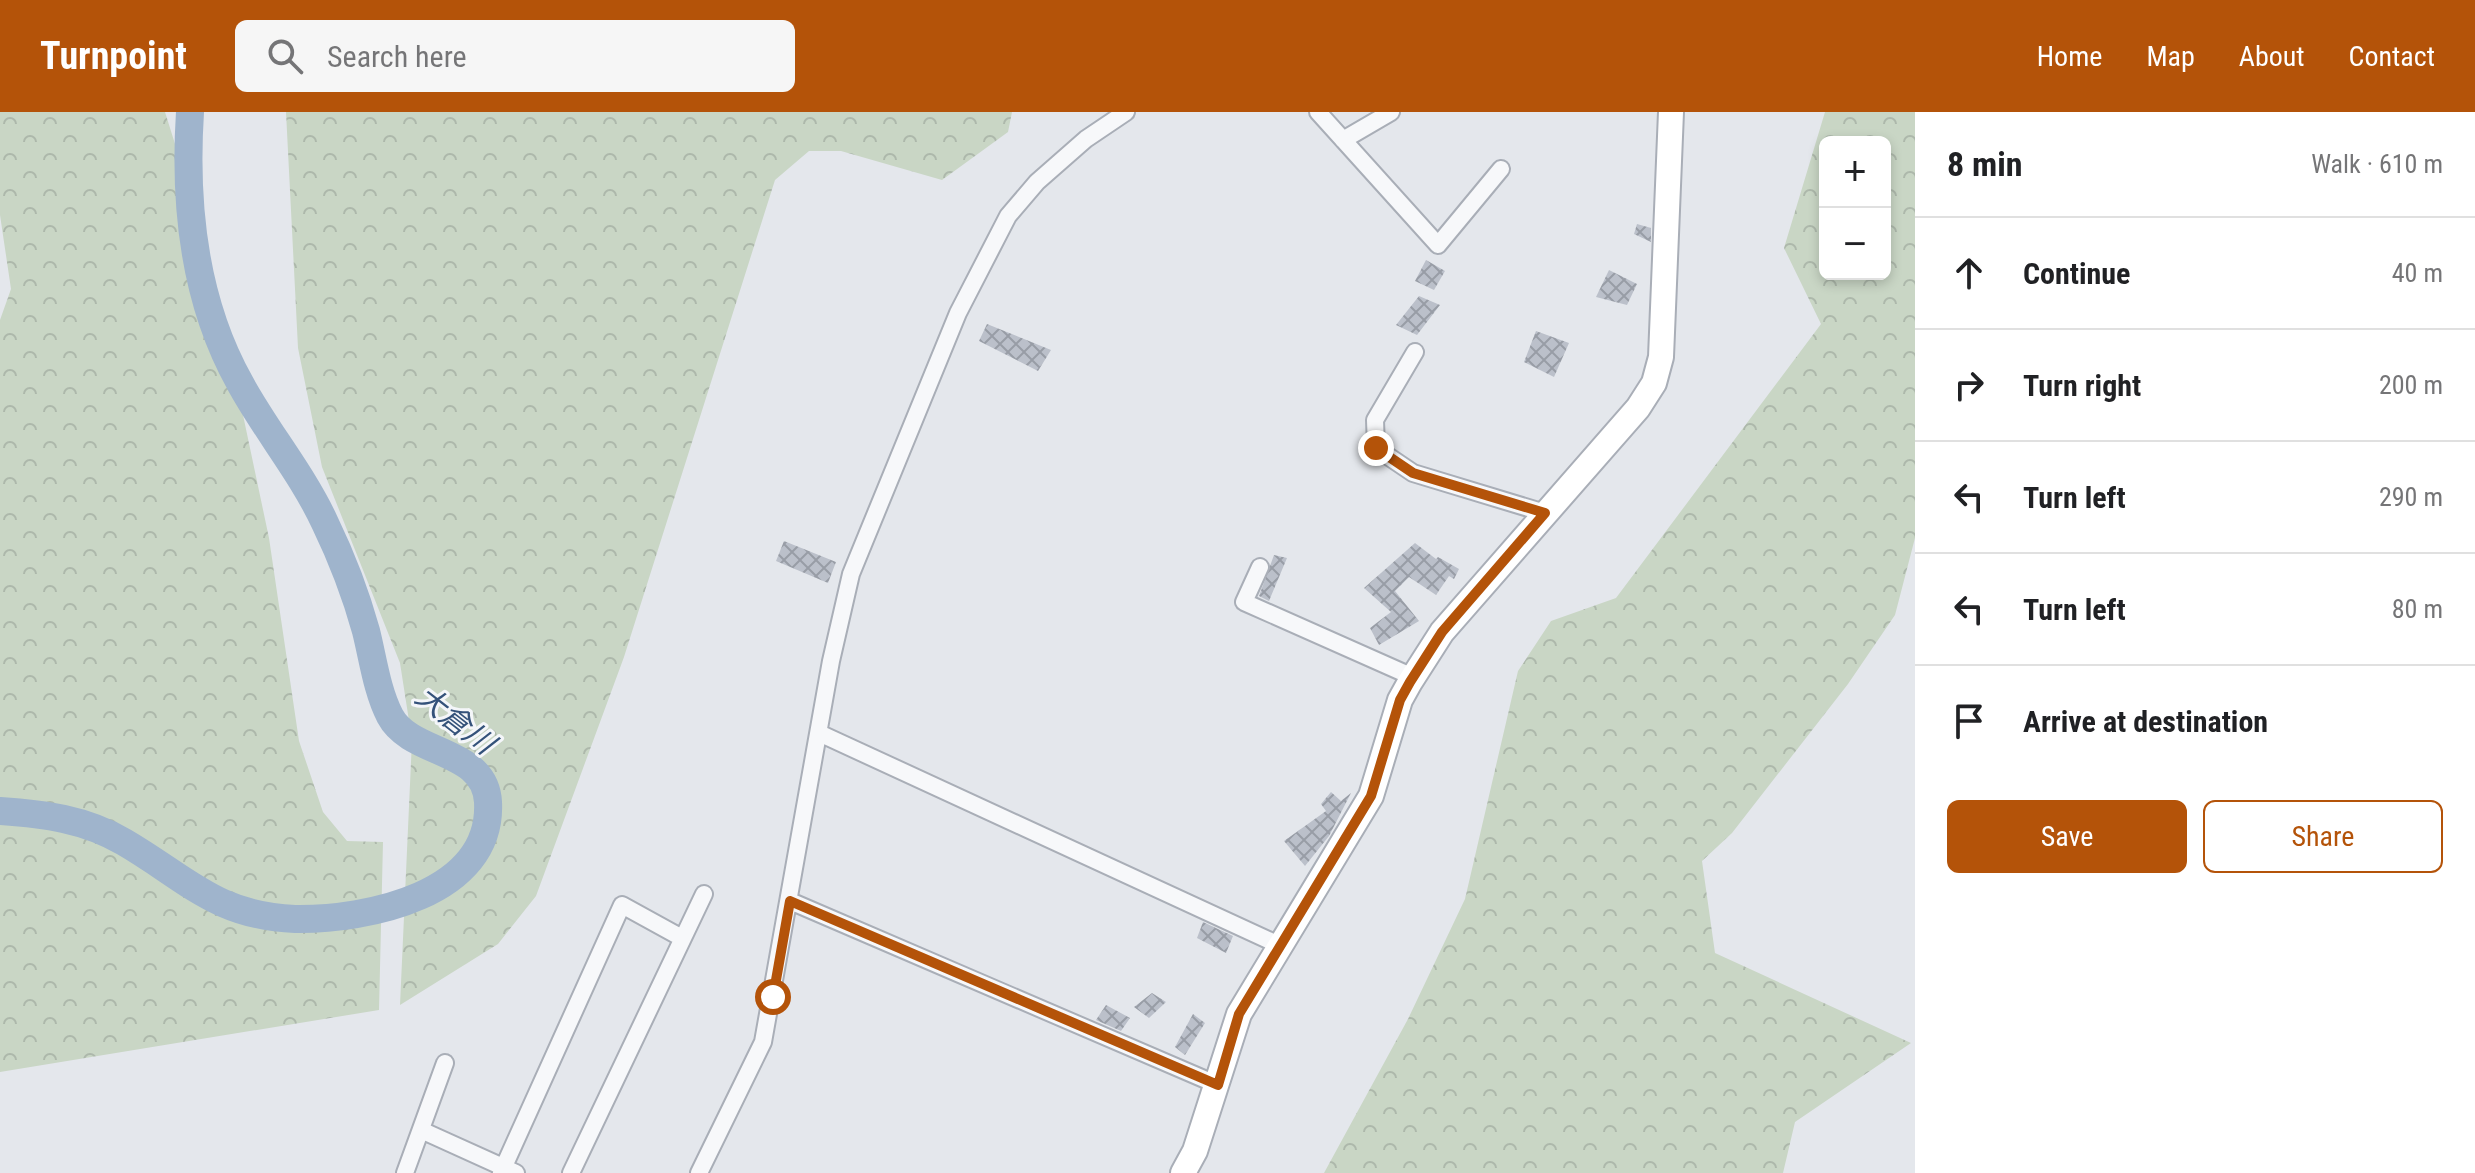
<!DOCTYPE html>
<meta charset="utf-8">
<style>
:root{--surface:#fff;--page:#f6f6f6;--text:#202124;--muted:#757577;--line:#e0e0e0;--accent:#b45309}
body{margin:0;font-family:"Roboto Condensed","Noto Sans JP",sans-serif;background:var(--page);color:var(--text)}
.controls{position:absolute;right:24px;top:24px;display:grid;overflow:hidden;border-radius:12px;box-shadow:0 4px 12px #0003}
.controls button{width:72px;height:72px;display:grid;place-items:center;padding:0;border:0;border-bottom:2px solid var(--line);background:var(--surface);color:var(--text);font:40px sans-serif}
.stop{position:absolute;width:24px;height:24px;margin:-18px;border:6px solid #b45309;border-radius:50%;background:#fff}
.stop.end{background:#b45309;border-color:#fff;box-shadow:0 2px 8px #0008}
.list{margin:0;padding:0;list-style:none}
h2{display:flex;justify-content:space-between;align-items:center;height:104px;margin:0;padding:0 32px;font-size:34px}
h2 small{font-size:26px;font-weight:400;color:var(--muted)}
.list li{display:grid;grid-template-columns:52px 1fr auto;gap:24px;align-items:center;box-sizing:border-box;height:112px;padding:0 32px;border-top:2px solid var(--line)}
.list b{display:block;font-size:30px;white-space:nowrap}
.list em{font-size:26px;font-style:normal;color:var(--muted)}
.actions{display:flex;gap:16px;padding:24px 32px}
.actions a{flex:1;padding:18px 0;border:2px solid var(--accent);border-radius:12px;text-align:center;font-size:28px;color:var(--accent)}
.actions .main{background:var(--accent);color:#fff}
.icon{flex:none;width:44px;height:44px;fill:none;stroke:currentColor;stroke-width:2;stroke-linecap:round;stroke-linejoin:round}
.map{position:relative;flex:none;width:1915px;height:1061px;overflow:hidden}
header{display:flex;align-items:center;gap:48px;box-sizing:border-box;height:112px;padding:0 40px;background:var(--accent);color:#fff}
header strong{font-size:38px}
nav{display:flex;gap:44px;margin-inline-start:auto;font-size:28px}
.search{width:560px;height:72px;background:var(--page);display:flex;align-items:center;gap:20px;box-sizing:border-box;padding:0 28px;border-radius:12px;color:var(--muted);font-size:30px}
main{display:flex}
aside{flex:1;background:var(--surface)}
.map>svg:first-child{display:block}
.forest{fill:url(#forest-crowns);fill-rule:evenodd}
.lines{fill:none;stroke-linecap:round;stroke-linejoin:round}
.river{stroke:#9fb4cc;stroke-width:28}
.building{fill:url(#building-cross-hatch)}
.street-casing{stroke:#a9aeb7;stroke-width:20}
.secondary-casing{stroke:#a9aeb7;stroke-width:28}
.street{stroke:#f7f8fa;stroke-width:16}
.secondary{stroke:#fff;stroke-width:24}
.route{stroke:#b45309;stroke-width:10}
.labels{text-anchor:middle;stroke-width:6;stroke-linejoin:round;paint-order:stroke}
.water-label{font-size:30px;font-style:italic;fill:#34527a;stroke:#f4f6f9}
</style>
<header>
<strong>Turnpoint</strong>
<div class="search"><svg class="icon" aria-label="search" viewBox="0 0 24 24"><circle cx="10" cy="10" r="6"/><path d="M15 15l6 6"/></svg>Search here</div>
<nav><a>Home</a><a>Map</a><a>About</a><a>Contact</a></nav>
</header>
<main>
<div class="map">
<svg width="1915" height="1061" viewBox="0 0 1915 1061">
<defs>
<pattern id="forest-crowns" width="20" height="18" patternUnits="userSpaceOnUse" patternTransform="scale(2)"><rect width="20" height="18" fill="#c9d6c5"/><path d="M2 6a3 3 0 1 1 6 0M12 15a3 3 0 1 1 6 0" fill="none" stroke="#adb8ab"/></pattern>
<pattern id="building-cross-hatch" width="8" height="8" patternUnits="userSpaceOnUse" patternTransform="scale(2)"><rect width="8" height="8" fill="#bbc0ca"/><path d="M0 0l8 8M0 8l8-8" fill="none" stroke="#989da6"/></pattern>
</defs>
<rect width="100%" height="100%" fill="#e4e7ec"/>
<!-- forest -->
<path class="forest" d="M0,0H165L196,99L239,284L269,426L299,629L323,700L347,729L383,730L379,898L0,960V208L11,177L0,103Z
M286,0H1012L1008,20L942,68L841,39H809L775,68L624,545L536,784L498,832L400,893L412,628L400,551L322,355L298,236Z
M1825,0H1915V426L1895,503L1848,572L1732,721L1702,749L1715,841L1911,931L1795,1010L1783,1061H1324L1408,907L1465,787L1518,559L1551,509L1616,486L1821,212L1784,136ZM1825,30H1885V162H1825Z"/>
<g class="lines">
<!-- river -->
<path class="river" d="M0,699C44,702 85,707 124,730C186,766 216,804 295,807C366,808 493,783 488,690C485,636 411,644 390,604C377,579 373,547 366,519C356,483 341,444 325,411C302,361 266,319 240,271C194,189 184,93 190,0"/>
</g>
<!-- building -->
<path class="building" d="M1637,112L1651,116V130L1634,122Z
M1426,148L1445,159L1434,178L1415,169Z
M1609,158L1637,172L1627,193L1596,185Z
M1419,184L1440,193L1417,223L1396,213Z
M987,212L1051,238L1038,259L979,229Z
M1536,219L1569,231L1554,265L1524,250Z
M784,429L836,450L828,471L776,449Z
M1415,431L1436,447L1438,445L1459,457L1454,467L1449,464L1436,483L1409,465L1395,479L1419,509L1379,533L1370,516L1391,500L1364,476Z
M1274,443L1287,446L1269,489L1259,484Z
M1331,680L1341,689L1351,681L1329,724L1305,754L1284,729L1326,699L1321,692Z
M1203,810L1233,824L1226,841L1197,826Z
M1152,881L1166,890L1149,906L1134,895Z
M1106,893L1130,906L1121,919L1096,908Z
M1193,902L1205,911L1185,943L1175,935Z"/>
<g class="lines">
<defs>
<path id="street" d="M1318,0L1438,133L1501,57
M1343,28L1391,0
M1415,240L1375,308L1376,336L1413,361L1545,401
M1260,455L1244,490L1413,565
M819,621L1279,833
M790,789L1218,973
M421,1018L516,1061
M405,1061L445,951
M501,1061L622,793L682,826
M571,1061L704,782
M699,1061L763,930L831,549L851,462L958,201L1008,104L1037,70L1086,27L1126,0"/>
<path id="secondary" d="M1183,1061L1195,1039L1239,902L1371,684L1400,588L1410,570L1442,520L1638,296L1654,271L1661,245L1671,0"/>
</defs>
<!-- street casing -->
<use href="#street" class="street-casing"/>
<!-- secondary casing -->
<use href="#secondary" class="secondary-casing"/>
<!-- street -->
<use href="#street" class="street"/>
<!-- secondary -->
<use href="#secondary" class="secondary"/>
</g>
<g class="lines">
<!-- route -->
<path class="route" d="M773,885L790,789L1218,973L1239,902L1371,684L1400,588L1410,570L1442,520L1545,401L1413,361L1376,336"/>
</g>
<g class="labels">
<!-- water labels -->
<g class="water-label">
<text transform="translate(455 608) rotate(38)" y="10">大倉川</text>
</g>
</g>
</svg>
<div class="controls">
<button>+</button>
<button>−</button>
</div>
<div class="stop" style="left:773px;top:885px"></div>
<div class="stop end" style="left:1376px;top:336px"></div>
</div>
<aside>
<h2>8 min<small>Walk · 610 m</small></h2>
<ul class="list">
<li><svg class="icon" aria-label="ahead" viewBox="0 0 24 24"><path d="M12 20V5M6 11l6-6 6 6"/></svg><div><b>Continue</b></div><em>40 m</em></li>
<li><svg class="icon" aria-label="right" viewBox="0 0 24 24"><path d="M7 20v-9h11M14 6l5 5-5 5"/></svg><div><b>Turn right</b></div><em>200 m</em></li>
<li><svg class="icon" aria-label="left" viewBox="0 0 24 24"><path d="M17 20v-9H6M10 6l-5 5 5 5"/></svg><div><b>Turn left</b></div><em>290 m</em></li>
<li><svg class="icon" aria-label="left" viewBox="0 0 24 24"><path d="M17 20v-9H6M10 6l-5 5 5 5"/></svg><div><b>Turn left</b></div><em>80 m</em></li>
<li><svg class="icon" aria-label="arrive" viewBox="0 0 24 24"><path d="M6 21V4h12l-3 4 3 4H6"/></svg><div><b>Arrive at destination</b></div></li>
</ul>
<div class="actions"><a class="main">Save</a><a>Share</a></div>
</aside>
</main>
